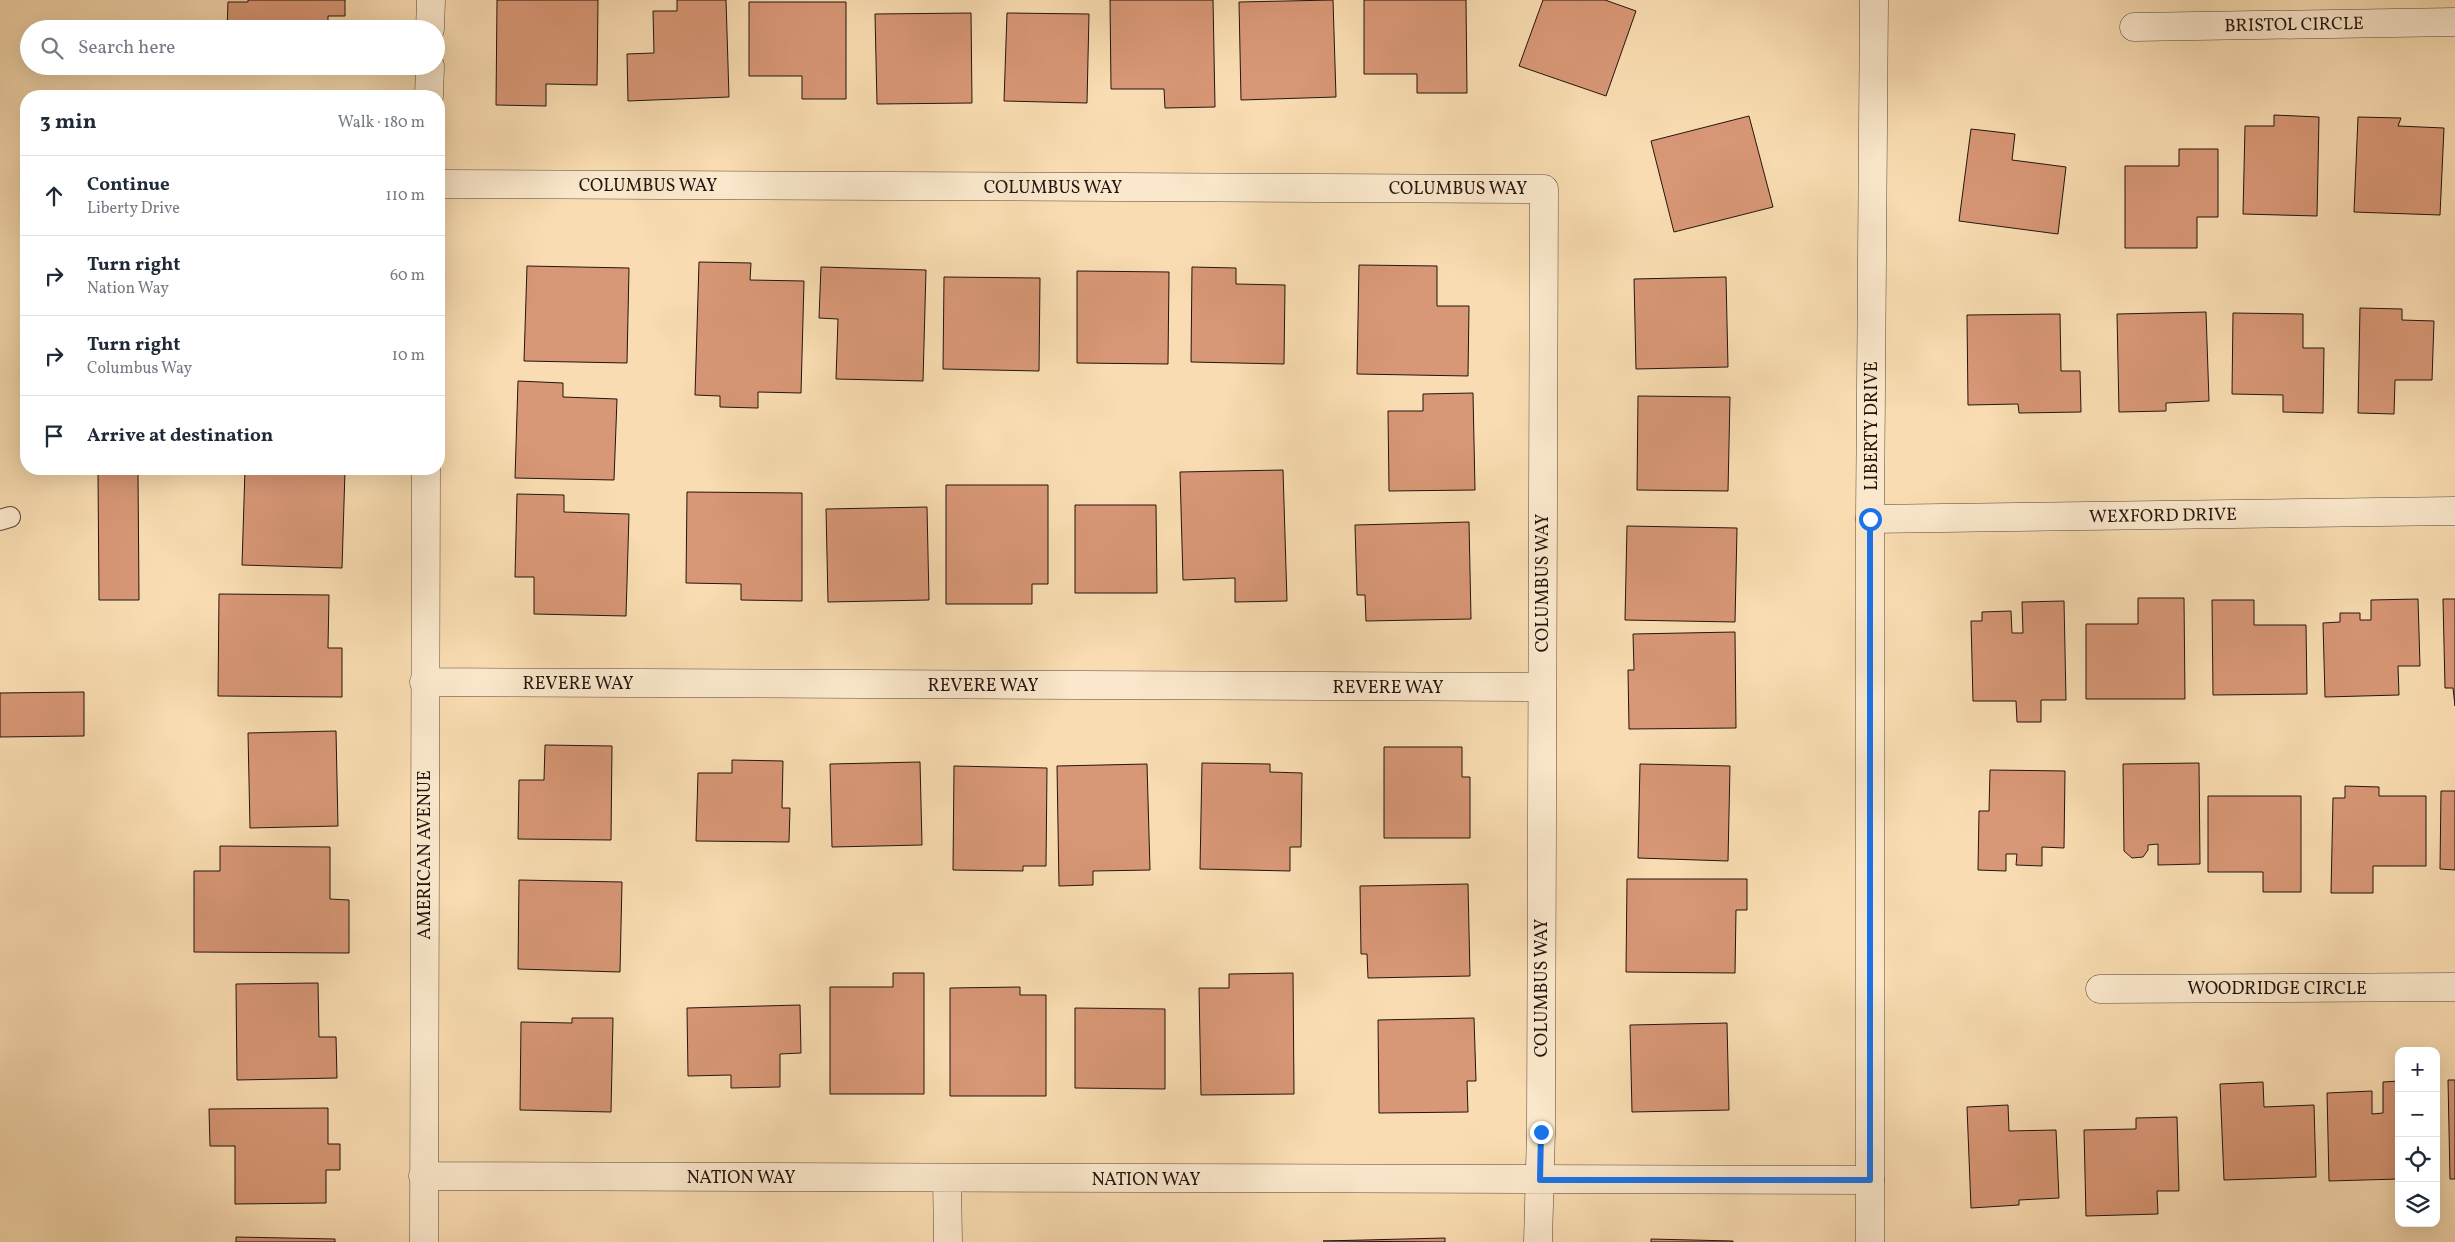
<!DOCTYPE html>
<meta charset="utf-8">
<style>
:root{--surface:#fff;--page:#f6f6f7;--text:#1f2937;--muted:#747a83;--line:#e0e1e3}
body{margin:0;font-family:Vollkorn,serif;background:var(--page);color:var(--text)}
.controls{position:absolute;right:15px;bottom:15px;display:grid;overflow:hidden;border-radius:10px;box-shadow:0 5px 20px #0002}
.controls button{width:45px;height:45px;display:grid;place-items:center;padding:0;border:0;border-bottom:1px solid var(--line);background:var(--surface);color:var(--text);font:25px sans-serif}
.stop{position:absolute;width:15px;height:15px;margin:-11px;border:4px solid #1a73e8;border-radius:50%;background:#fff}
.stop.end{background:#1a73e8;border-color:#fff;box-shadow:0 1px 5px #0008}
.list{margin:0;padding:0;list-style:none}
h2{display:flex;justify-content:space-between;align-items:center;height:65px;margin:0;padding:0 20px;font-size:21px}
h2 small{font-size:16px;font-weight:400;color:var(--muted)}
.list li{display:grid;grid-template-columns:32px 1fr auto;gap:15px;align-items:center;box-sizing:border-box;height:80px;padding:0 20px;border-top:1px solid var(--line)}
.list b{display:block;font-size:19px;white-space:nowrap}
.list p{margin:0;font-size:16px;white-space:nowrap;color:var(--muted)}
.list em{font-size:16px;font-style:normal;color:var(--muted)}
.icon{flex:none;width:28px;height:28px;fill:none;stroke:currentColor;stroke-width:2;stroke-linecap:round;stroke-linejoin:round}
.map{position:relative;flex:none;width:2455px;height:1242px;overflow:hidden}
.search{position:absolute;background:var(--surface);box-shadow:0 5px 20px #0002;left:20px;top:20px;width:425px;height:55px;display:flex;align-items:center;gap:12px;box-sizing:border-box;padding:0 18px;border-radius:28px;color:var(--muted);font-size:19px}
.panel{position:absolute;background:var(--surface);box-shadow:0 5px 20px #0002;left:20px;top:90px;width:425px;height:385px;border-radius:20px}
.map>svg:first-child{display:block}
.building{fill:#d89776;stroke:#231510}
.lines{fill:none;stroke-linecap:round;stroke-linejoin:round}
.service-casing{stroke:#584738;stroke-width:22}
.minor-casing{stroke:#584738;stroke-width:29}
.tertiary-casing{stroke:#584738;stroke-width:29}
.service{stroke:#fbe8cc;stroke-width:20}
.minor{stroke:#fbe8cc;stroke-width:28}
.tertiary{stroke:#fbe8cc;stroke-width:28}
.route{stroke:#1a73e8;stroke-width:6}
.labels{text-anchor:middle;stroke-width:4.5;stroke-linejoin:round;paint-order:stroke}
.street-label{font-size:18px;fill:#231510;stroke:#fbe8cc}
</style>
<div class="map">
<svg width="2455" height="1242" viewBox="0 0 2455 1242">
<rect width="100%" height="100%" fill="#f9dcb1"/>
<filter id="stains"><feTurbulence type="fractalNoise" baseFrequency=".004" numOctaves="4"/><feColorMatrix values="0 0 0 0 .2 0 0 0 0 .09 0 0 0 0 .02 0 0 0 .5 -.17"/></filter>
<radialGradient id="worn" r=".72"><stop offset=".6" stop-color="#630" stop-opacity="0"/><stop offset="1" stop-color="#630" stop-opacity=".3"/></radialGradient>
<!-- building -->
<path class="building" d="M248,0H345V16H328V29H227L228,2H248Z
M497,0H598L597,85L546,84V106L496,105Z
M677,0H726L729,97L628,101L627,54L654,53L653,11H677Z
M1110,0H1213L1215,107L1165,108L1164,89H1111Z
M1333,0L1336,97L1241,100L1239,2Z
M1364,0H1466L1467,93H1417V74H1364Z
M1543,0H1605L1636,11L1606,96L1519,66Z
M749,2H846V99H802V76H749Z
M971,13L972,103L877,104L875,14Z
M1007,13L1089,14L1087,103L1004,101Z
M2274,115L2319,117L2317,216L2243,214L2245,126H2274Z
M1749,116L1773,207L1674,232L1651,141Z
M2358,117L2401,118L2398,126L2444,128L2440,215L2354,212Z
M1971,129L2015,134L2012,160L2066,167L2058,234L1959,221Z
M2179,149H2218V217H2197V248H2125V166H2179Z
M699,262L751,263L750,280L804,281L801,393L758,392V408L720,407V396L695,395Z
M1359,265L1437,266V306H1469L1468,376L1357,374Z
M527,266L629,268L627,363L524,361Z
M821,267L926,270L923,381L836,379L838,319L819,318Z
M1192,267L1236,268V284L1285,285L1284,364L1191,362Z
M1077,271L1169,272L1168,364L1077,363Z
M944,277L1040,278L1039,371L943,369Z
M1726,277L1728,367L1636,369L1634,279Z
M2360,308L2402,309V320L2434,321L2432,380H2395L2394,414L2358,413Z
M2206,312L2209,401L2166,403V411L2119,412L2117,314Z
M2233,313L2303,314V348H2324L2323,413L2283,412V395L2232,394Z
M2060,314L2061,371H2080L2081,412L2019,413L2018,404L1968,405L1967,315Z
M518,381L563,383V397L617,399L614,480L515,478Z
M1473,393L1475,490L1389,491L1388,411H1423V394Z
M1638,396L1730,397L1728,491L1637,490Z
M245,469L345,471L342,568L242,565Z
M1283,470L1287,601L1235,602V578L1183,580L1180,472Z
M98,473H138L139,600H99Z
M946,485H1048V584H1032V604H946Z
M687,492L802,493V601L741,600V584L686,583Z
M517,494L564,495V512L629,514L626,616L534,614V577H515Z
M1075,505H1156L1157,593H1075Z
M927,507L929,600L828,602L826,509Z
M1469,522L1471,619L1366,621L1365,595H1357L1355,525Z
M1627,526L1737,528L1735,622L1625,620Z
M219,594L329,595L328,648H342V697L218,696Z
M2138,598H2184L2185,699H2086V624H2138Z
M2418,599L2420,666H2398L2399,695L2325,697L2323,623L2340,622V613H2360V620H2371V600Z
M2443,599H2455V706L2453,688H2445Z
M2212,600H2254V625H2306L2307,694L2213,695Z
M2064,601L2066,700H2041V722H2017L2016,701H1973L1971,621H1982V612L2011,611L2012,633H2023L2022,602Z
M1735,632L1736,728L1629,729L1628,670H1634L1633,634Z
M84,692V736L0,737V693Z
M336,731L338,826L250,828L248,733Z
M545,745L612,746L611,840L518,839L519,780H544Z
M1384,747H1462V777H1470V838H1384Z
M732,760L783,761L782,808H790L789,842L696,841L698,773H732Z
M920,762L922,845L832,847L830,764Z
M1202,763L1270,764V772L1302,773L1301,847H1290V871L1200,869Z
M2199,763L2200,864L2158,865V844L2148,845V850L2143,857L2132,858L2124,851L2123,764Z
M1147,764L1150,870L1093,871V885L1059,886L1057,766Z
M1640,764L1730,766L1728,861L1638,858Z
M954,766L1047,768L1046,866H1023V871L953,870Z
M1990,770L2065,771L2064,848L2042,847V866L2016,865L2017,854H2006V871L1978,870L1979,811H1989Z
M2345,786L2379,787V796H2426V866H2373V893H2331L2333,798H2345Z
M2441,791H2455V870L2440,869Z
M2208,796H2301V892H2263V872H2208Z
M220,846L330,847V899L349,900V953L194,952V871H220Z
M1627,879H1747V910H1736L1735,973L1626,972Z
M519,880L622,882L620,972L518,969Z
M1468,884L1470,976L1368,978L1367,954H1361L1360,886Z
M893,973H924V1094H830V987H893Z
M1293,973L1294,1094L1201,1095L1199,988H1229V974Z
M318,983L319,1037H336L337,1078L237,1080L236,984Z
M1020,987V995H1046V1096H950V988Z
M800,1005L801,1053L780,1054V1087L731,1088V1075L688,1076L687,1008Z
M1075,1008L1165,1009V1089L1075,1088Z
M572,1018H613L611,1112L520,1110L521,1022L572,1023Z
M1474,1018L1476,1081H1467L1468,1112L1379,1113L1378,1020Z
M1727,1023L1729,1110L1632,1112L1630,1025Z
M2448,1080H2455V1179H2450Z
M2399,1081V1179L2329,1181L2327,1093L2372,1091V1114L2383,1113V1082Z
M2263,1082L2264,1107L2314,1105L2316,1177L2224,1180L2220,1084Z
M2008,1105L2009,1131L2056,1130L2059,1198L2019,1200V1205L1971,1208L1967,1107Z
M328,1108V1144H340V1170H326V1203L235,1204V1146H210L209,1109Z
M2177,1117L2179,1191H2157L2158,1214L2086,1216L2084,1130L2136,1129V1118Z
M236,1237L335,1239V1242H236Z
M1445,1238V1242L1323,1241Z
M1651,1239L1733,1241V1242H1651Z"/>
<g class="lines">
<defs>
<path id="service" d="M0,520L10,517"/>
<path id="minor" d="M2134,27L2455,22
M430,29L431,0
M429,96L430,66
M439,184L1544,189L1541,1131L1538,1242
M1870,519L2455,511
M424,682L1542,687
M2100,989L2455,987
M423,1176L1870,1180
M947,1178L948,1242
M424,1242L426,469"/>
<path id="tertiary" d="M1870,1242V519L1874,0"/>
</defs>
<!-- service casing -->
<use href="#service" class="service-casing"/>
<!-- minor casing -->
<use href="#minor" class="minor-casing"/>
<!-- tertiary casing -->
<use href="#tertiary" class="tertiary-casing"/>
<!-- service -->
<use href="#service" class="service"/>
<!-- minor -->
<use href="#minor" class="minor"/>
<!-- tertiary -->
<use href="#tertiary" class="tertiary"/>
</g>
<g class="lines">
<!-- route -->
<path class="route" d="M1541,1132L1540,1180H1870V519"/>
</g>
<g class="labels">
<!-- street labels -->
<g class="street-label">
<text transform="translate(2294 24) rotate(-1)" y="6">BRISTOL CIRCLE</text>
<text x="648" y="191">COLUMBUS WAY</text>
<text x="1053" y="193">COLUMBUS WAY</text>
<text x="1458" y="194">COLUMBUS WAY</text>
<text transform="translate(1871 426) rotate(-90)" y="6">LIBERTY DRIVE</text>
<text transform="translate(2163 515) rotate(-1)" y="6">WEXFORD DRIVE</text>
<text transform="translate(1542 583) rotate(-90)" y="6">COLUMBUS WAY</text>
<text x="578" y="689">REVERE WAY</text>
<text x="983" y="691">REVERE WAY</text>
<text x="1388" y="693">REVERE WAY</text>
<text transform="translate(424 855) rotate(-90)" y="6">AMERICAN AVENUE</text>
<text transform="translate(1541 988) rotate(-90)" y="6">COLUMBUS WAY</text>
<text x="2277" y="994">WOODRIDGE CIRCLE</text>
<text x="741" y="1183">NATION WAY</text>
<text x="1146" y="1185">NATION WAY</text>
</g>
</g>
<rect width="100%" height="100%" filter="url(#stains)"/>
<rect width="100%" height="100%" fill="url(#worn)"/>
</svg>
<div class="controls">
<button>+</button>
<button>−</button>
<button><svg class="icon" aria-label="locate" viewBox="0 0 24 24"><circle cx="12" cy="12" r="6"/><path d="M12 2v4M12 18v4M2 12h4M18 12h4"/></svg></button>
<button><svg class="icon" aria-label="layers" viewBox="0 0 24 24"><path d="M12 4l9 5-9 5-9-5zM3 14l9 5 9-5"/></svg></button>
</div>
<div class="stop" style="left:1870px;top:519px"></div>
<div class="stop end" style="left:1541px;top:1132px"></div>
<div class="search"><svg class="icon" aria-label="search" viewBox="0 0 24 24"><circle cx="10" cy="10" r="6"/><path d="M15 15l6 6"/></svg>Search here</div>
<section class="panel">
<h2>3 min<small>Walk · 180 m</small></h2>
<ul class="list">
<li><svg class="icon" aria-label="ahead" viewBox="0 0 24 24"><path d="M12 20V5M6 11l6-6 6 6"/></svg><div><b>Continue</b><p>Liberty Drive</p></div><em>110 m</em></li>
<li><svg class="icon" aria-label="right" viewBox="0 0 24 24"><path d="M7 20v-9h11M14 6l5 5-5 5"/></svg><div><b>Turn right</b><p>Nation Way</p></div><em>60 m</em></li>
<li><svg class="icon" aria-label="right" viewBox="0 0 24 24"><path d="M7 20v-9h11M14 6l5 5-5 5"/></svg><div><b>Turn right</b><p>Columbus Way</p></div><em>10 m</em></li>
<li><svg class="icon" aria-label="arrive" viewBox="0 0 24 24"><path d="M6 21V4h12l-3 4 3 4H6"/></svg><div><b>Arrive at destination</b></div></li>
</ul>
</section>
</div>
